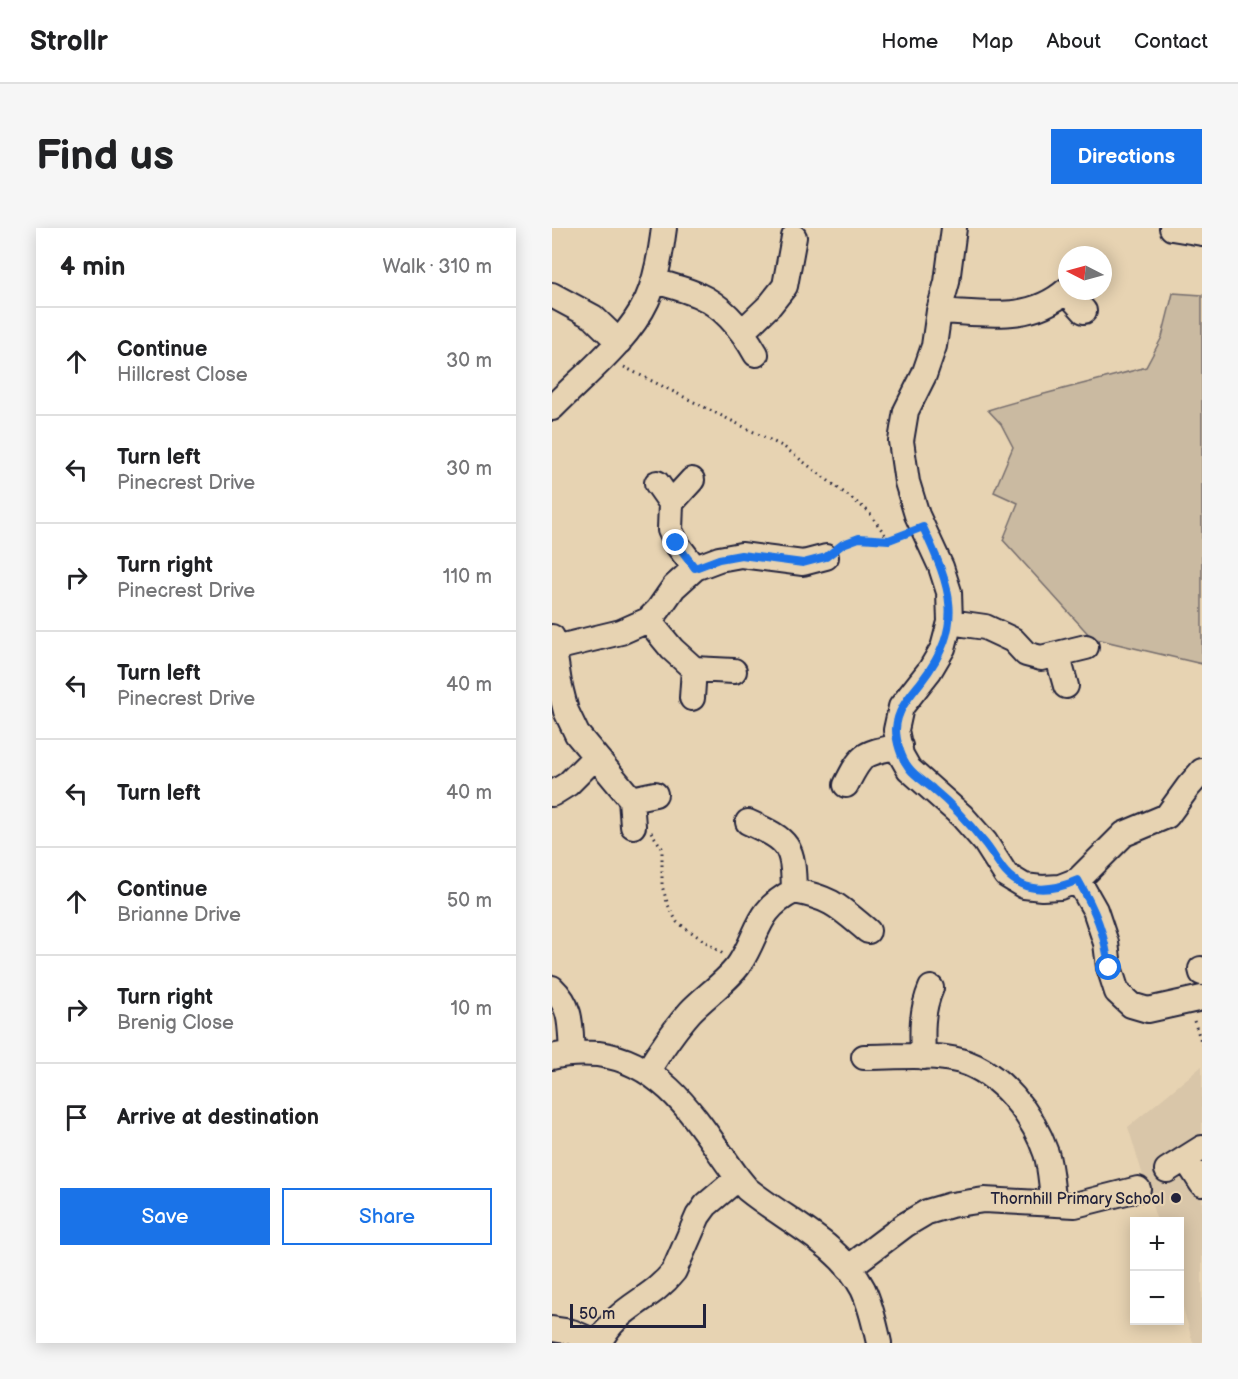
<!DOCTYPE html>
<meta charset="utf-8">
<style>
:root{--surface:#fff;--page:#f6f6f6;--text:#202124;--muted:#757577;--line:#e0e0e0;--accent:#1a73e8}
body{margin:0;font-family:"Balsamiq Sans",sans-serif;background:var(--page);color:var(--text)}
.controls{position:absolute;right:18px;bottom:18px;display:grid;overflow:hidden;border-radius:0px;box-shadow:0 3px 15px #0003}
.controls button{width:54px;height:54px;display:grid;place-items:center;padding:0;border:0;border-bottom:2px solid var(--line);background:var(--surface);color:var(--text);font:30px sans-serif}
.compass{position:absolute;left:506px;top:18px;width:54px;height:54px;border-radius:50%;background:var(--surface);box-shadow:0 3px 15px #0003;rotate:276deg}
.scale{position:absolute;left:18px;bottom:15px;width:136px;box-sizing:border-box;padding-left:6px;border:3px solid #22223b;border-top:0;font-size:16px;line-height:21px;white-space:nowrap;color:#22223b;-webkit-text-stroke:4px #e7d3b2;paint-order:stroke}
.stop{position:absolute;width:18px;height:18px;margin:-14px;border:4px solid #1a73e8;border-radius:50%;background:#fff}
.stop.end{background:#1a73e8;border-color:#fff;box-shadow:0 2px 6px #0008}
.list{margin:0;padding:0;list-style:none}
h2{display:flex;justify-content:space-between;align-items:center;height:78px;margin:0;padding:0 24px;font-size:26px}
h2 small{font-size:20px;font-weight:400;color:var(--muted)}
.list li{display:grid;grid-template-columns:39px 1fr auto;gap:18px;align-items:center;box-sizing:border-box;height:108px;padding:0 24px;border-top:2px solid var(--line)}
.list b{display:block;font-size:22px;white-space:nowrap}
.list p{margin:0;font-size:20px;white-space:nowrap;color:var(--muted)}
.list em{font-size:20px;font-style:normal;color:var(--muted)}
.actions{display:flex;gap:12px;padding:18px 24px}
.actions a{flex:1;padding:14px 0;border:2px solid var(--accent);border-radius:0px;text-align:center;font-size:21px;color:var(--accent)}
.actions .main{background:var(--accent);color:#fff}
.icon{flex:none;width:33px;height:33px;fill:none;stroke:currentColor;stroke-width:2;stroke-linecap:round;stroke-linejoin:round}
.map{position:relative;flex:none;width:650px;height:1115px;overflow:hidden;border-radius:0px}
header{display:flex;align-items:center;gap:36px;box-sizing:border-box;height:84px;padding:0 30px;background:var(--surface);border-bottom:2px solid var(--line)}
header strong{font-size:28px}
nav{display:flex;gap:33px;margin-inline-start:auto;font-size:21px}
.intro{display:flex;align-items:center;justify-content:space-between;box-sizing:border-box;height:144px;padding:0 36px}
h1{margin:0;font-size:42px}
.button{padding:15px 27px;border-radius:0px;background:var(--accent);color:#fff;font-size:21px;font-weight:700}
main{display:flex;gap:36px;padding:0 36px}
aside{flex:1;background:var(--surface);border-radius:0px;box-shadow:0 3px 15px #0003}
.map>svg:first-child{display:block}
.built{fill:#d9c6a9}
.green{fill:#cabaa1;stroke:#766e6e;stroke-width:1.5}
.lines{fill:none;stroke-linecap:round;stroke-linejoin:round}
.minor-casing{stroke:#22223b;stroke-width:28}
.path{stroke:#22223b;stroke-width:3;stroke-dasharray:1.5 4.5;stroke-linecap:butt}
.minor{stroke:#e7d3b2;stroke-width:24}
.route{stroke:#1a73e8;stroke-width:8}
.poi-dot{fill:#22223b;stroke:#e7d3b2;stroke-width:2}
.labels{text-anchor:middle;stroke-width:4.5;stroke-linejoin:round;paint-order:stroke}
.poi-label{font-size:16px;fill:#22223b;stroke:#e7d3b2;text-anchor:end}
</style>
<header>
<strong>Strollr</strong>
<nav><a>Home</a><a>Map</a><a>About</a><a>Contact</a></nav>
</header>
<div class="intro"><h1>Find us</h1><a class="button">Directions</a></div>
<main>
<aside>
<h2>4 min<small>Walk · 310 m</small></h2>
<ul class="list">
<li><svg class="icon" aria-label="ahead" viewBox="0 0 24 24"><path d="M12 20V5M6 11l6-6 6 6"/></svg><div><b>Continue</b><p>Hillcrest Close</p></div><em>30 m</em></li>
<li><svg class="icon" aria-label="left" viewBox="0 0 24 24"><path d="M17 20v-9H6M10 6l-5 5 5 5"/></svg><div><b>Turn left</b><p>Pinecrest Drive</p></div><em>30 m</em></li>
<li><svg class="icon" aria-label="right" viewBox="0 0 24 24"><path d="M7 20v-9h11M14 6l5 5-5 5"/></svg><div><b>Turn right</b><p>Pinecrest Drive</p></div><em>110 m</em></li>
<li><svg class="icon" aria-label="left" viewBox="0 0 24 24"><path d="M17 20v-9H6M10 6l-5 5 5 5"/></svg><div><b>Turn left</b><p>Pinecrest Drive</p></div><em>40 m</em></li>
<li><svg class="icon" aria-label="left" viewBox="0 0 24 24"><path d="M17 20v-9H6M10 6l-5 5 5 5"/></svg><div><b>Turn left</b></div><em>40 m</em></li>
<li><svg class="icon" aria-label="ahead" viewBox="0 0 24 24"><path d="M12 20V5M6 11l6-6 6 6"/></svg><div><b>Continue</b><p>Brianne Drive</p></div><em>50 m</em></li>
<li><svg class="icon" aria-label="right" viewBox="0 0 24 24"><path d="M7 20v-9h11M14 6l5 5-5 5"/></svg><div><b>Turn right</b><p>Brenig Close</p></div><em>10 m</em></li>
<li><svg class="icon" aria-label="arrive" viewBox="0 0 24 24"><path d="M6 21V4h12l-3 4 3 4H6"/></svg><div><b>Arrive at destination</b></div></li>
</ul>
<div class="actions"><a class="main">Save</a><a>Share</a></div>
</aside>
<div class="map">
<svg width="650" height="1115" viewBox="0 0 650 1115">
<rect width="100%" height="100%" fill="#e7d3b2"/>
<filter id="ink" filterUnits="userSpaceOnUse"><feTurbulence type="fractalNoise" baseFrequency=".0167" numOctaves="2"/><feDisplacementMap in="SourceGraphic" scale="12" xChannelSelector="R" yChannelSelector="G"/><feConvolveMatrix kernelMatrix="1 2 1 2 8 2 1 2 1" color-interpolation-filters="sRGB"/></filter>
<g filter="url(#ink)">
<!-- built -->
<path class="built" d="M650,838V1115H641L628,1069V994L605,993L576,899Z"/>
<!-- green -->
<path class="green" d="M621,65L650,67V436L540,410L451,312L466,275L442,264L461,219L449,196L436,182C488,166 541,154 594,139L610,109Z"/>
<g class="lines">
<defs>
<path id="minor" d="M402,0L395,54L387,83L382,118L372,147L354,183L349,213L355,254L365,287L389,339L397,364L398,394L391,420L378,442L349,479L344,502L349,527L357,541L410,588L433,614L454,647L472,658L490,660L508,659L526,652L572,606L615,588L636,559L650,543
M620,0L650,5
M102,53C117,57 132,61 146,67C171,78 191,103 204,126
M514,63L532,83
M0,67L41,89L67,114
M387,83C433,85 478,95 515,62
M191,103L218,77L233,58L242,9
M0,180C31,148 76,113 95,72C105,50 109,24 112,0
M140,252L119,275L118,302L124,315L143,340
M105,255L119,275
M96,392L120,421L142,441L182,443
M398,394L433,399L461,412L474,426L489,430L534,419
M0,409L7,455L14,483L25,506L79,571L81,598
M3,420L69,404L96,392L106,382L122,359L143,340L167,331L189,327L251,335L274,329
M505,426L514,458
M140,470L142,441
M294,557C311,523 312,526 348,518
M0,566L16,556L43,529
M79,571L103,566
M526,652L543,682L554,715L557,739L565,764L579,777L596,782L650,770
M242,663C280,670 287,679 316,703
M649,741L650,745
M0,760C21,780 18,798 20,826
M0,829C14,825 31,825 46,826C116,835 148,899 186,950L195,961C234,993 287,1015 311,1061C319,1078 323,1097 327,1115
M312,829C343,829 379,825 409,833C449,845 481,887 494,925C499,940 499,959 502,975
M371,829C370,804 369,783 379,760
M95,844C108,823 122,802 138,784C152,769 178,751 188,735C208,704 204,682 242,663C241,617 238,613 196,594
M634,931L650,956
M615,942L650,920
M296,1040L353,997L375,984L399,977L432,972L523,977L586,961
M0,1101L20,1104L45,1115
M47,1115C66,1077 97,1075 122,1043L146,988L154,977L186,950"/>
</defs>
<!-- minor casing -->
<use href="#minor" class="minor-casing"/>
<!-- path -->
<path class="path" d="M72,139L232,219L316,283L337,312
M290,317L307,310L337,312L352,306
M99,604L110,620V658L116,677L125,694L171,726
M642,793L650,816"/>
<!-- minor -->
<use href="#minor" class="minor"/>
</g>
</g>
<g class="lines" filter="url(#ink)">
<!-- route -->
<path class="route" d="M124,315L143,340L167,331L189,327L251,335L274,329L291,316L307,310L337,312L371,299C399,360 414,396 369,454C357,469 345,482 344,501C344,513 349,530 357,540C363,548 373,554 381,561C399,576 416,594 431,613C445,629 449,646 469,656C487,665 510,659 526,652C543,682 553,705 557,740"/>
</g>
<!-- markers -->
<circle class="poi-dot" cx="624" cy="970" r="6"/>
<g class="labels">
<!-- poi labels -->
<g class="poi-label">
<text x="612" y="976">Thornhill Primary School</text>
</g>
</g>
</svg>
<div class="controls">
<button>+</button>
<button>−</button>
</div>
<svg class="compass" viewBox="-18 -18 36 36"><path d="M0-13l5 13h-10z" fill="#e53935"/><path d="M0 13l5-13h-10z" fill="#757577"/></svg>
<div class="scale">50 m</div>
<div class="stop" style="left:557px;top:740px"></div>
<div class="stop end" style="left:124px;top:315px"></div>
</div>
</main>
